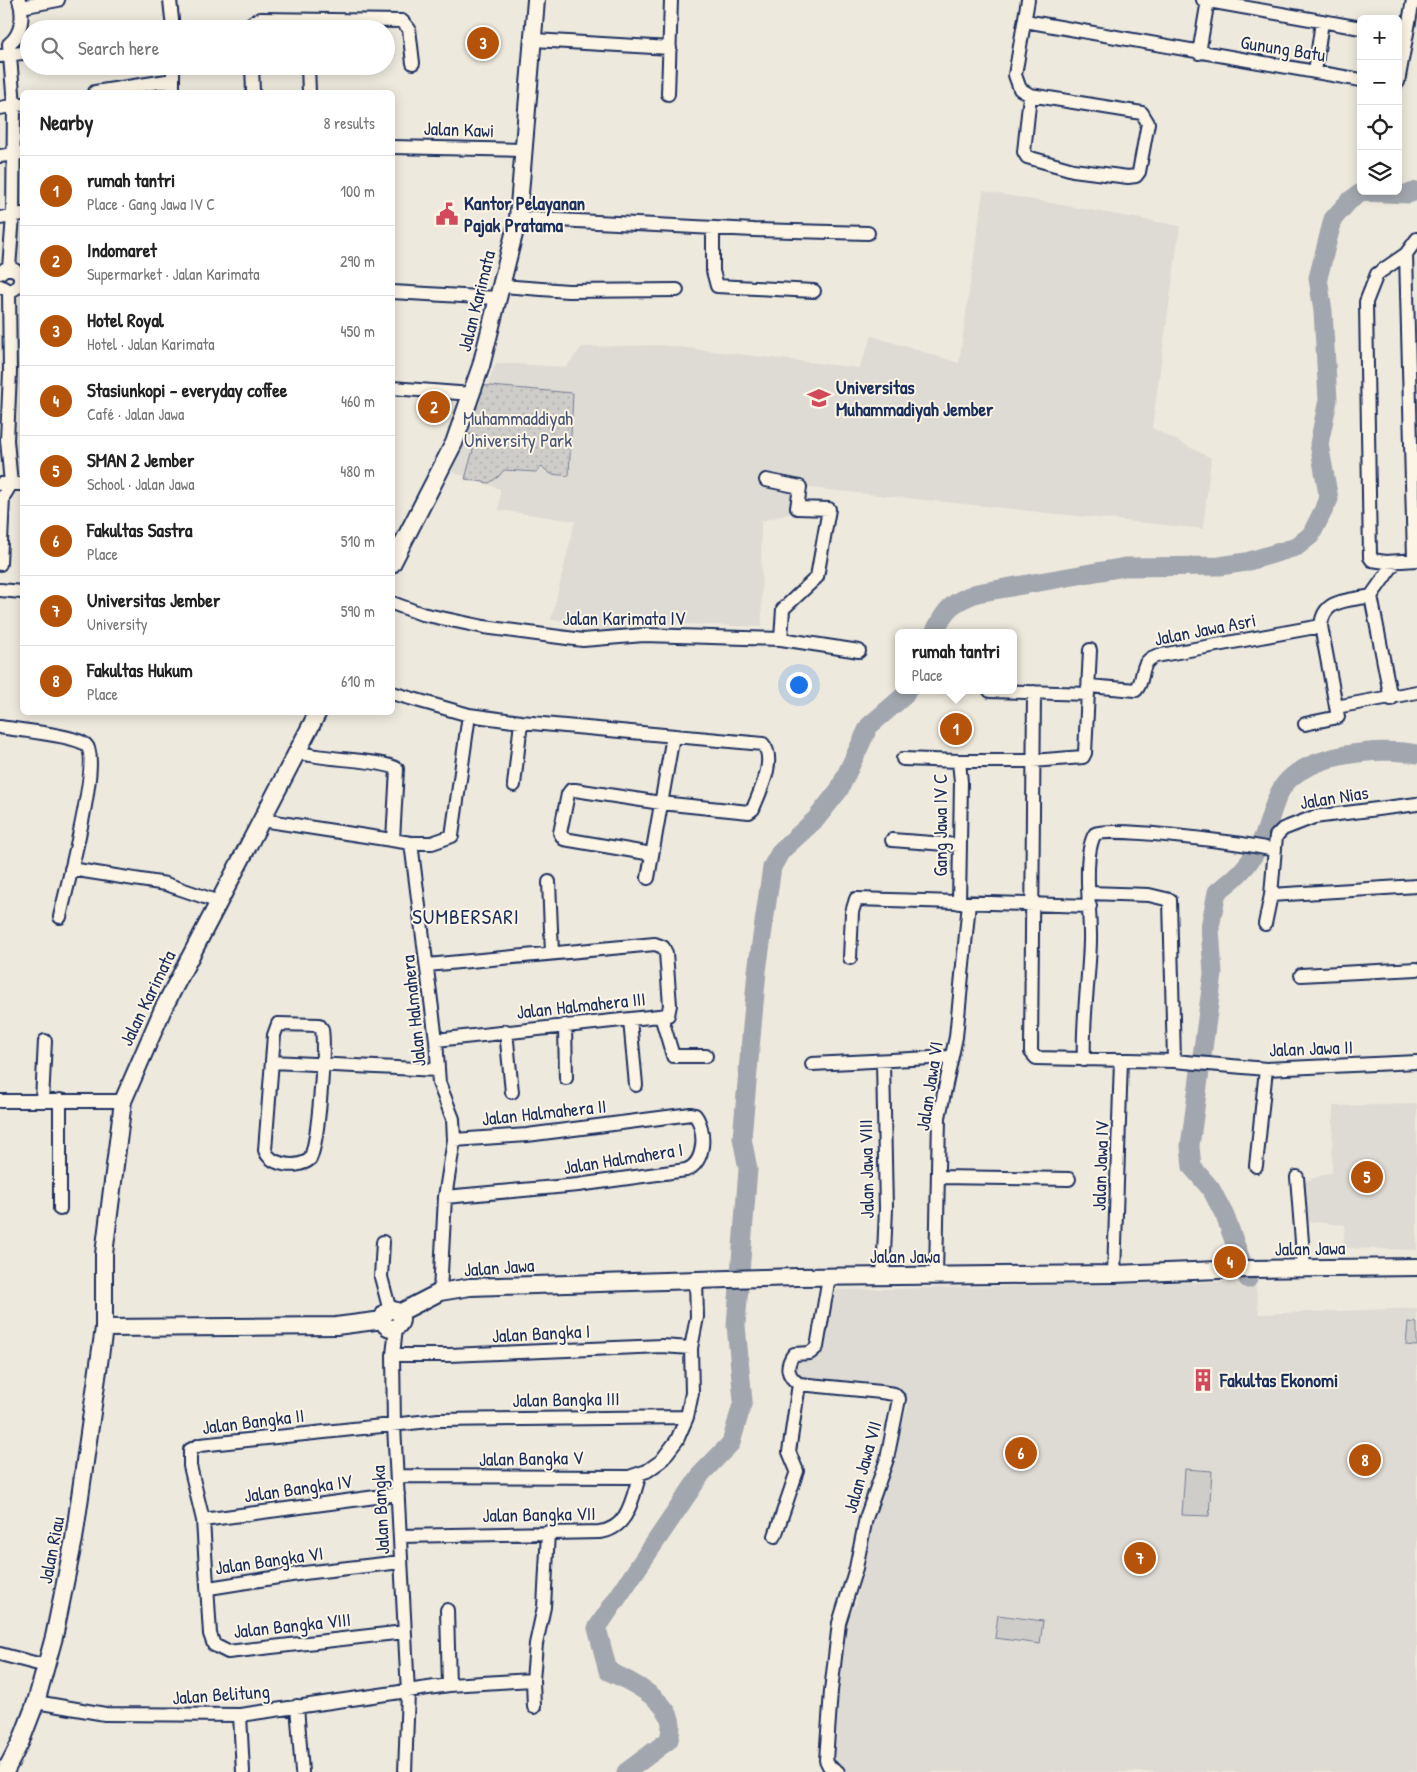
<!DOCTYPE html>
<meta charset="utf-8">
<style>
:root{--surface:#fff;--page:#f2f2f2;--text:#222;--muted:#767676;--line:#e0e0e0;--accent:#b45309}
body{margin:0;font-family:"Patrick Hand",sans-serif;background:var(--page);color:var(--text)}
.controls{position:absolute;right:15px;top:15px;display:grid;overflow:hidden;border-radius:8px;box-shadow:0 2px 12px #0003}
.controls button{width:45px;height:45px;display:grid;place-items:center;padding:0;border:0;border-bottom:1px solid var(--line);background:var(--surface);color:var(--text);font:25px sans-serif}
.you{position:absolute;left:798px;top:684px;width:18px;height:18px;margin:-12px;border:4px solid #fff;border-radius:50%;background:#1a73e8;box-shadow:0 0 0 8px #1a73e833}
.badge{display:grid;place-items:center;width:32px;height:32px;border-radius:50%;background:var(--accent);color:#fff;font-size:16px;font-weight:700}
.pin{position:absolute;translate:-50% -50%;border:2px solid #fff;box-shadow:0 1px 5px #0006}
.popup{position:absolute;left:895px;top:629px;width:122px;height:65px;box-sizing:border-box;display:grid;place-content:center;border-radius:8px;background:var(--surface);filter:drop-shadow(0 1px 4px #0005);font-size:16px;white-space:nowrap;color:var(--muted)}
.popup b{font-size:19px;color:var(--text)}
.popup::after{content:'';position:absolute;left:50%;top:100%;margin-left:-10px;border:10px solid transparent;border-top-color:var(--surface)}
.list{margin:0;padding:0;list-style:none}
h2{display:flex;justify-content:space-between;align-items:center;height:65px;margin:0;padding:0 20px;font-size:21px}
h2 small{font-size:16px;font-weight:400;color:var(--muted)}
.list li{display:grid;grid-template-columns:32px 1fr auto;gap:15px;align-items:center;box-sizing:border-box;height:70px;padding:0 20px;border-top:1px solid var(--line)}
.list b{display:block;font-size:19px;white-space:nowrap}
.list p{margin:0;font-size:16px;white-space:nowrap;color:var(--muted)}
.list em{font-size:16px;font-style:normal;color:var(--muted)}
.icon{flex:none;width:28px;height:28px;fill:none;stroke:currentColor;stroke-width:2;stroke-linecap:round;stroke-linejoin:round}
.map{position:relative;flex:none;width:1417px;height:1772px;overflow:hidden}
.search{position:absolute;background:var(--surface);box-shadow:0 2px 12px #0003;left:20px;top:20px;width:375px;height:55px;display:flex;align-items:center;gap:12px;box-sizing:border-box;padding:0 18px;border-radius:28px;color:var(--muted);font-size:19px}
.panel{position:absolute;background:var(--surface);box-shadow:0 2px 12px #0003;left:20px;top:90px;width:375px;height:625px;border-radius:8px}
.map>svg:first-child{display:block}
.built{fill:#dedbd4}
.park{fill:url(#park-dots);stroke:#757e94}
.garden{fill:#cfcdca;stroke:#757e94}
.lines{fill:none;stroke-linecap:round;stroke-linejoin:round}
.river{stroke:#a2a7af;stroke-width:19}
.minor-casing{stroke:#1b2f5e;stroke-width:16}
.major-casing{stroke:#1b2f5e;stroke-width:20}
.minor{stroke:#fcf5e5;stroke-width:12}
.major{stroke:#fcf5e5;stroke-width:16}
.labels{text-anchor:middle;stroke-width:4;stroke-linejoin:round;paint-order:stroke}
.street-label{font-size:19px;fill:#1b2f5e;stroke:#fcf5e5}
.poi-label{font-size:19px;font-weight:bold;fill:#1b2f5e;stroke:#fcf5e5;text-anchor:start}
.park-label{font-size:19px;fill:#485679;stroke:#fcf5e5}
.quarter-label{font-size:21px;letter-spacing:1px;fill:#1b2f5e;stroke:#fcf5e5}
</style>
<div class="map">
<svg width="1417" height="1772" viewBox="0 0 1417 1772">
<defs>
<pattern id="park-dots" width="8" height="8" patternUnits="userSpaceOnUse" patternTransform="scale(1.25)"><rect width="8" height="8" fill="#cfcdca"/><path d="M2 2h.1M6 6h.1" fill="none" stroke="#b1b0b0" stroke-width="1.8" stroke-linecap="round"/></pattern>
</defs>
<rect width="100%" height="100%" fill="#eee9dd"/>
<filter id="ink" filterUnits="userSpaceOnUse"><feTurbulence type="fractalNoise" baseFrequency=".02" numOctaves="2"/><feDisplacementMap in="SourceGraphic" scale="10" xChannelSelector="R" yChannelSelector="G"/><feConvolveMatrix kernelMatrix="1 2 1 2 8 2 1 2 1" color-interpolation-filters="sRGB"/></filter>
<g filter="url(#ink)">
<!-- built -->
<path class="built" d="M983,191L1180,226L1152,428L1211,458L1203,529L800,487L796,512L761,521L762,627L626,622L624,632L585,628V621L551,620L575,521L499,510L500,489L452,472L496,363L566,367L582,347L661,345L859,368L872,336L959,363Z
M1417,1104V1250L1343,1248L1345,1225L1305,1221L1303,1182L1332,1172L1333,1106Z
M1255,1281L1259,1314L1417,1308V1772H846L828,1762L843,1619L856,1604L872,1513L908,1406L905,1395L896,1388L805,1381L796,1376L794,1365L801,1360L812,1358L831,1290Z"/>
<!-- park -->
<path class="park" d="M479,385L573,393L569,476L551,474L542,467L536,472L504,470L498,477L489,483L465,479L477,435L463,434Z"/>
<!-- garden -->
<path class="garden" d="M1408,1322L1417,1323V1346L1406,1345Z
M1185,1469L1212,1471L1209,1516L1182,1515Z
M998,1615L1043,1621L1040,1644L995,1638Z"/>
<g class="lines">
<!-- river -->
<path class="river" d="M934,633C945,609 952,602 977,593L1125,567L1220,566L1246,562L1296,547L1311,535L1329,499L1319,444L1328,400L1323,311L1318,278L1333,219L1349,201L1362,192L1408,194L1417,191
M1248,1279L1225,1216L1211,1189L1192,1167L1190,1146L1213,974L1210,927L1217,892C1242,874 1255,859 1266,830C1271,816 1274,801 1282,788C1303,754 1382,746 1417,754
M626,1772L669,1740C670,1735 671,1729 671,1724C669,1700 628,1680 608,1671L597,1628L702,1473L731,1443L743,1401L736,1325L748,1169L742,1138L757,971L772,867L781,851L816,819L839,790L869,726L905,695L907,690"/>
<defs>
<path id="minor" d="M170,0L173,29
M1028,0L1015,75L1020,89L1030,95L1142,113L1148,123L1139,172L1136,176L1128,177L1073,170L1027,157L1024,152L1030,95
M1203,0L1361,28
M21,7L58,0
M1025,21L1361,80
M251,29L253,22L260,19L402,21L409,29L413,63
M534,40L670,48
M9,44C22,34 24,15 19,0
M1199,53L1208,0
M0,56L29,52
M252,66L253,92
M308,66L309,92
M1315,72L1322,21
M1398,82L1413,0
M95,92L173,80
M173,92V66
M668,94L671,0
M0,108L22,104
M392,147L524,150
M0,156L22,153
M0,218L22,214
M518,218L754,230L868,233
M713,228V271L717,286L814,291
M1417,239L1406,254L1377,274L1366,302L1370,557L1372,560L1386,562L1417,560
M1406,254L1414,558
M9,268L13,216L14,105L9,44
M0,273L5,269H13L19,273C22,283 18,289 9,291L0,286
M501,286L568,291L677,290
M392,292L497,298
M392,388L472,394
M766,480L800,487L797,508L829,509L817,577L783,609L781,639
M0,484H22
M0,564L3,497L11,484L7,440L10,372L9,291
M0,590L22,592
M1371,596L1395,562
M392,603L422,614L484,627L567,638L583,640L644,635L781,639L859,651
M1089,686L1136,690C1146,679 1138,662 1156,656L1321,626
M990,691L1088,694
M1034,692L1031,1052L1036,1058L1174,1061L1266,1069L1417,1062
M392,693L469,715L521,722L763,744C777,760 759,793 753,809L749,812L661,803L575,790H571L568,794L560,833L564,839L652,854
M1336,707L1417,692
M1305,724L1338,717L1321,626C1323,598 1349,601 1371,596L1391,699
M0,727C17,730 76,735 86,745C102,759 65,893 60,917
M297,752C320,760 383,759 397,769L393,840
M903,759L959,761
M514,785L521,722
M262,820L411,843L436,1040L439,1083L453,1119L454,1140L445,1197L440,1292
M892,840L959,845
M411,843H432L452,836L469,715
M71,869L166,884L219,902
M648,878L673,736
M549,882L552,953
M1089,893L1149,895L1170,900L1174,1061
M1271,895L1417,886
M959,903L961,782L959,761H1032L1083,757L1085,753L1090,650
M1265,924L1271,895L1276,836L1283,829L1314,817L1417,804
M850,958L852,912L856,899L1090,906
M427,965L655,944L663,947L666,953L670,1005L668,1015L436,1040
M1301,975L1417,969
M661,1016L673,1056H706
M630,1020L636,1085
M278,1024L319,1025L322,1029C325,1051 319,1140 310,1159C298,1169 270,1166 265,1150L274,1035Z
M565,1025L566,1078
M506,1031L512,1092
M1084,1060C1082,1020 1089,981 1090,941C1091,914 1082,855 1095,834C1111,826 1251,844 1274,850
M272,1062L438,1070
M883,1062L886,1209L883,1276
M812,1064L951,1057
M0,1101H123
M42,1101L45,1041
M1256,1166L1266,1069
M939,1177L1069,1179
M1297,1177L1304,1268
M445,1197L578,1185L686,1170C706,1163 706,1129 695,1115L691,1114L527,1135L454,1140
M60,1209V1100
M383,1242L381,1277L390,1311
M1114,1274L1121,1060
M936,1276L939,1117L956,1037L969,903
M829,1277L817,1347L810,1353L794,1354C785,1366 787,1376 799,1384L881,1392L894,1394L899,1399L887,1459L866,1518L856,1568L839,1623L831,1691L826,1760L829,1766L838,1772
M396,1327L393,1355L394,1425L408,1692L405,1772
M393,1355H449L662,1346L691,1348
M397,1476L629,1477L647,1471L661,1461L677,1440L687,1417L692,1393L691,1348L697,1317L696,1280
M203,1520L398,1494
M401,1536L599,1532C629,1529 632,1498 640,1474
M775,1536L797,1471L789,1452L799,1384
M209,1588L304,1573L401,1562
M447,1610L449,1685
M404,1632L228,1652L214,1645L210,1634L203,1520L190,1466V1450L200,1445L439,1420L687,1417
M0,1654L46,1666
M36,1702L105,1714L240,1715L449,1685L533,1680
M297,1706L302,1772
M534,1707L533,1680L536,1644L544,1607L548,1532
M240,1715L243,1772"/>
<path id="major" d="M392,564L454,443L481,366L518,218L536,0
M383 1319a9 9 0 1 1 18 0a9 9 0 1 1-18 0Z
M399,1313L440,1292L470,1287L797,1277L1114,1274L1246,1269L1417,1267
M104,1328L336,1326L383,1320
M5,1772L21,1741L36,1702L54,1637L74,1539L104,1328V1254L123,1101L163,1009L318,712"/>
</defs>
<!-- minor casing -->
<use href="#minor" class="minor-casing"/>
<!-- major casing -->
<use href="#major" class="major-casing"/>
<!-- minor -->
<use href="#minor" class="minor"/>
<!-- major -->
<use href="#major" class="major"/>
</g>
</g>
<!-- icons -->
<defs>
<symbol id="civic-bare" viewBox="-9 -9 18 18"><path d="M-.6-6.5H3V-4.5H.6V-3L4-1V1h2V6H-6V1h2V-1L-.6-3ZM-1.2 2.5V6h2.4V2.5Z" fill="#d1495b" stroke="#fcf5e5" stroke-width="2.5" paint-order="stroke"/></symbol>
<symbol id="university-bare" viewBox="-9 -9 18 18"><path d="M0-5L7-2L0 1L-7-2ZM-4 1L0 2.5L4 1V4Q0 6-4 4Z" fill="#d1495b" stroke="#fcf5e5" stroke-width="2.5" paint-order="stroke"/></symbol>
<symbol id="building-bare" viewBox="-9 -9 18 18"><path d="M-4-6H4V6H1V3H-1V6H-4ZM-2.5-4.3h1.7v1.8h-1.7ZM.8-4.3h1.7v1.8H.8ZM-2.5-1h1.7V.8h-1.7ZM.8-1h1.7V.8H.8Z" fill="#d1495b" stroke="#fcf5e5" stroke-width="2.5" paint-order="stroke"/></symbol>
</defs>
<g fill-rule="evenodd">
<use href="#civic-bare" x="431" y="198" width="32" height="32"/>
<use href="#university-bare" x="803" y="382" width="32" height="32"/>
<use href="#building-bare" x="1187" y="1364" width="32" height="32"/>
</g>
<g class="labels">
<!-- street labels -->
<g class="street-label">
<text transform="translate(1283 48) rotate(9)" y="7">Gunung Batu</text>
<text transform="translate(459 129) rotate(2)" y="7">Jalan Kawi</text>
<text transform="translate(476 301) rotate(-76)" y="7">Jalan Karimata</text>
<text x="624" y="625">Jalan Karimata IV</text>
<text transform="translate(1205 629) rotate(-11)" y="7">Jalan Jawa Asri</text>
<text transform="translate(1334 797) rotate(-9)" y="7">Jalan Nias</text>
<text transform="translate(940 825) rotate(-90)" y="7">Gang Jawa IV C</text>
<text transform="translate(147 998) rotate(-64)" y="7">Jalan Karimata</text>
<text transform="translate(581 1005) rotate(-6)" y="7">Jalan Halmahera III</text>
<text transform="translate(413 1011) rotate(-96)" y="7">Jalan Halmahera</text>
<text transform="translate(1311 1048) rotate(-2)" y="7">Jalan Jawa II</text>
<text transform="translate(929 1086) rotate(-81)" y="7">Jalan Jawa VI</text>
<text transform="translate(544 1112) rotate(-6)" y="7">Jalan Halmahera II</text>
<text transform="translate(623 1158) rotate(-9)" y="7">Jalan Halmahera I</text>
<text transform="translate(1100 1166) rotate(-88)" y="7">Jalan Jawa IV</text>
<text transform="translate(866 1169) rotate(-91)" y="7">Jalan Jawa VIII</text>
<text transform="translate(1310 1248) rotate(-1)" y="7">Jalan Jawa</text>
<text x="905" y="1263">Jalan Jawa</text>
<text transform="translate(499 1267) rotate(-4)" y="7">Jalan Jawa</text>
<text transform="translate(541 1333) rotate(-3)" y="7">Jalan Bangka I</text>
<text transform="translate(566 1399) rotate(-1)" y="7">Jalan Bangka III</text>
<text transform="translate(253 1421) rotate(-7)" y="7">Jalan Bangka II</text>
<text transform="translate(531 1458) rotate(-1)" y="7">Jalan Bangka V</text>
<text transform="translate(862 1467) rotate(-74)" y="7">Jalan Jawa VII</text>
<text transform="translate(298 1488) rotate(-8)" y="7">Jalan Bangka IV</text>
<text transform="translate(380 1510) rotate(-93)" y="7">Jalan Bangka</text>
<text transform="translate(539 1514) rotate(-1)" y="7">Jalan Bangka VII</text>
<text transform="translate(51 1550) rotate(-79)" y="7">Jalan Riau</text>
<text transform="translate(269 1560) rotate(-8)" y="7">Jalan Bangka VI</text>
<text transform="translate(292 1625) rotate(-6)" y="7">Jalan Bangka VIII</text>
<text transform="translate(221 1694) rotate(-4)" y="7">Jalan Belitung</text>
</g>
<!-- poi labels -->
<g class="poi-label">
<text x="464" y="210">Kantor Pelayanan<tspan x="464" dy="22">Pajak Pratama</tspan></text>
<text x="836" y="394">Universitas<tspan x="836" dy="22">Muhammadiyah Jember</tspan></text>
<text x="1220" y="1387">Fakultas Ekonomi</text>
</g>
<!-- park labels -->
<g class="park-label">
<text x="518" y="425">Muhammaddiyah<tspan x="518" dy="22">University Park</tspan></text>
</g>
<!-- quarter labels -->
<g class="quarter-label">
<text x="466" y="924">SUMBERSARI</text>
</g>
</g>
</svg>
<div class="controls">
<button>+</button>
<button>−</button>
<button><svg class="icon" aria-label="locate" viewBox="0 0 24 24"><circle cx="12" cy="12" r="6"/><path d="M12 2v4M12 18v4M2 12h4M18 12h4"/></svg></button>
<button><svg class="icon" aria-label="layers" viewBox="0 0 24 24"><path d="M12 4l9 5-9 5-9-5zM3 14l9 5 9-5"/></svg></button>
</div>
<div class="you"></div>
<div class="pin badge" style="left:956px;top:729px">1</div>
<div class="popup"><b>rumah tantri</b>Place</div>
<div class="pin badge" style="left:434px;top:407px">2</div>
<div class="pin badge" style="left:483px;top:43px">3</div>
<div class="pin badge" style="left:1230px;top:1262px">4</div>
<div class="pin badge" style="left:1367px;top:1177px">5</div>
<div class="pin badge" style="left:1021px;top:1453px">6</div>
<div class="pin badge" style="left:1140px;top:1558px">7</div>
<div class="pin badge" style="left:1365px;top:1460px">8</div>
<div class="search"><svg class="icon" aria-label="search" viewBox="0 0 24 24"><circle cx="10" cy="10" r="6"/><path d="M15 15l6 6"/></svg>Search here</div>
<section class="panel">
<h2>Nearby<small>8 results</small></h2>
<ul class="list">
<li><span class="badge">1</span><div><b>rumah tantri</b><p>Place · Gang Jawa IV C</p></div><em>100 m</em></li>
<li><span class="badge">2</span><div><b>Indomaret</b><p>Supermarket · Jalan Karimata</p></div><em>290 m</em></li>
<li><span class="badge">3</span><div><b>Hotel Royal</b><p>Hotel · Jalan Karimata</p></div><em>450 m</em></li>
<li><span class="badge">4</span><div><b>Stasiunkopi - everyday coffee</b><p>Café · Jalan Jawa</p></div><em>460 m</em></li>
<li><span class="badge">5</span><div><b>SMAN 2 Jember</b><p>School · Jalan Jawa</p></div><em>480 m</em></li>
<li><span class="badge">6</span><div><b>Fakultas Sastra</b><p>Place</p></div><em>510 m</em></li>
<li><span class="badge">7</span><div><b>Universitas Jember</b><p>University</p></div><em>590 m</em></li>
<li><span class="badge">8</span><div><b>Fakultas Hukum</b><p>Place</p></div><em>610 m</em></li>
</ul>
</section>
</div>
